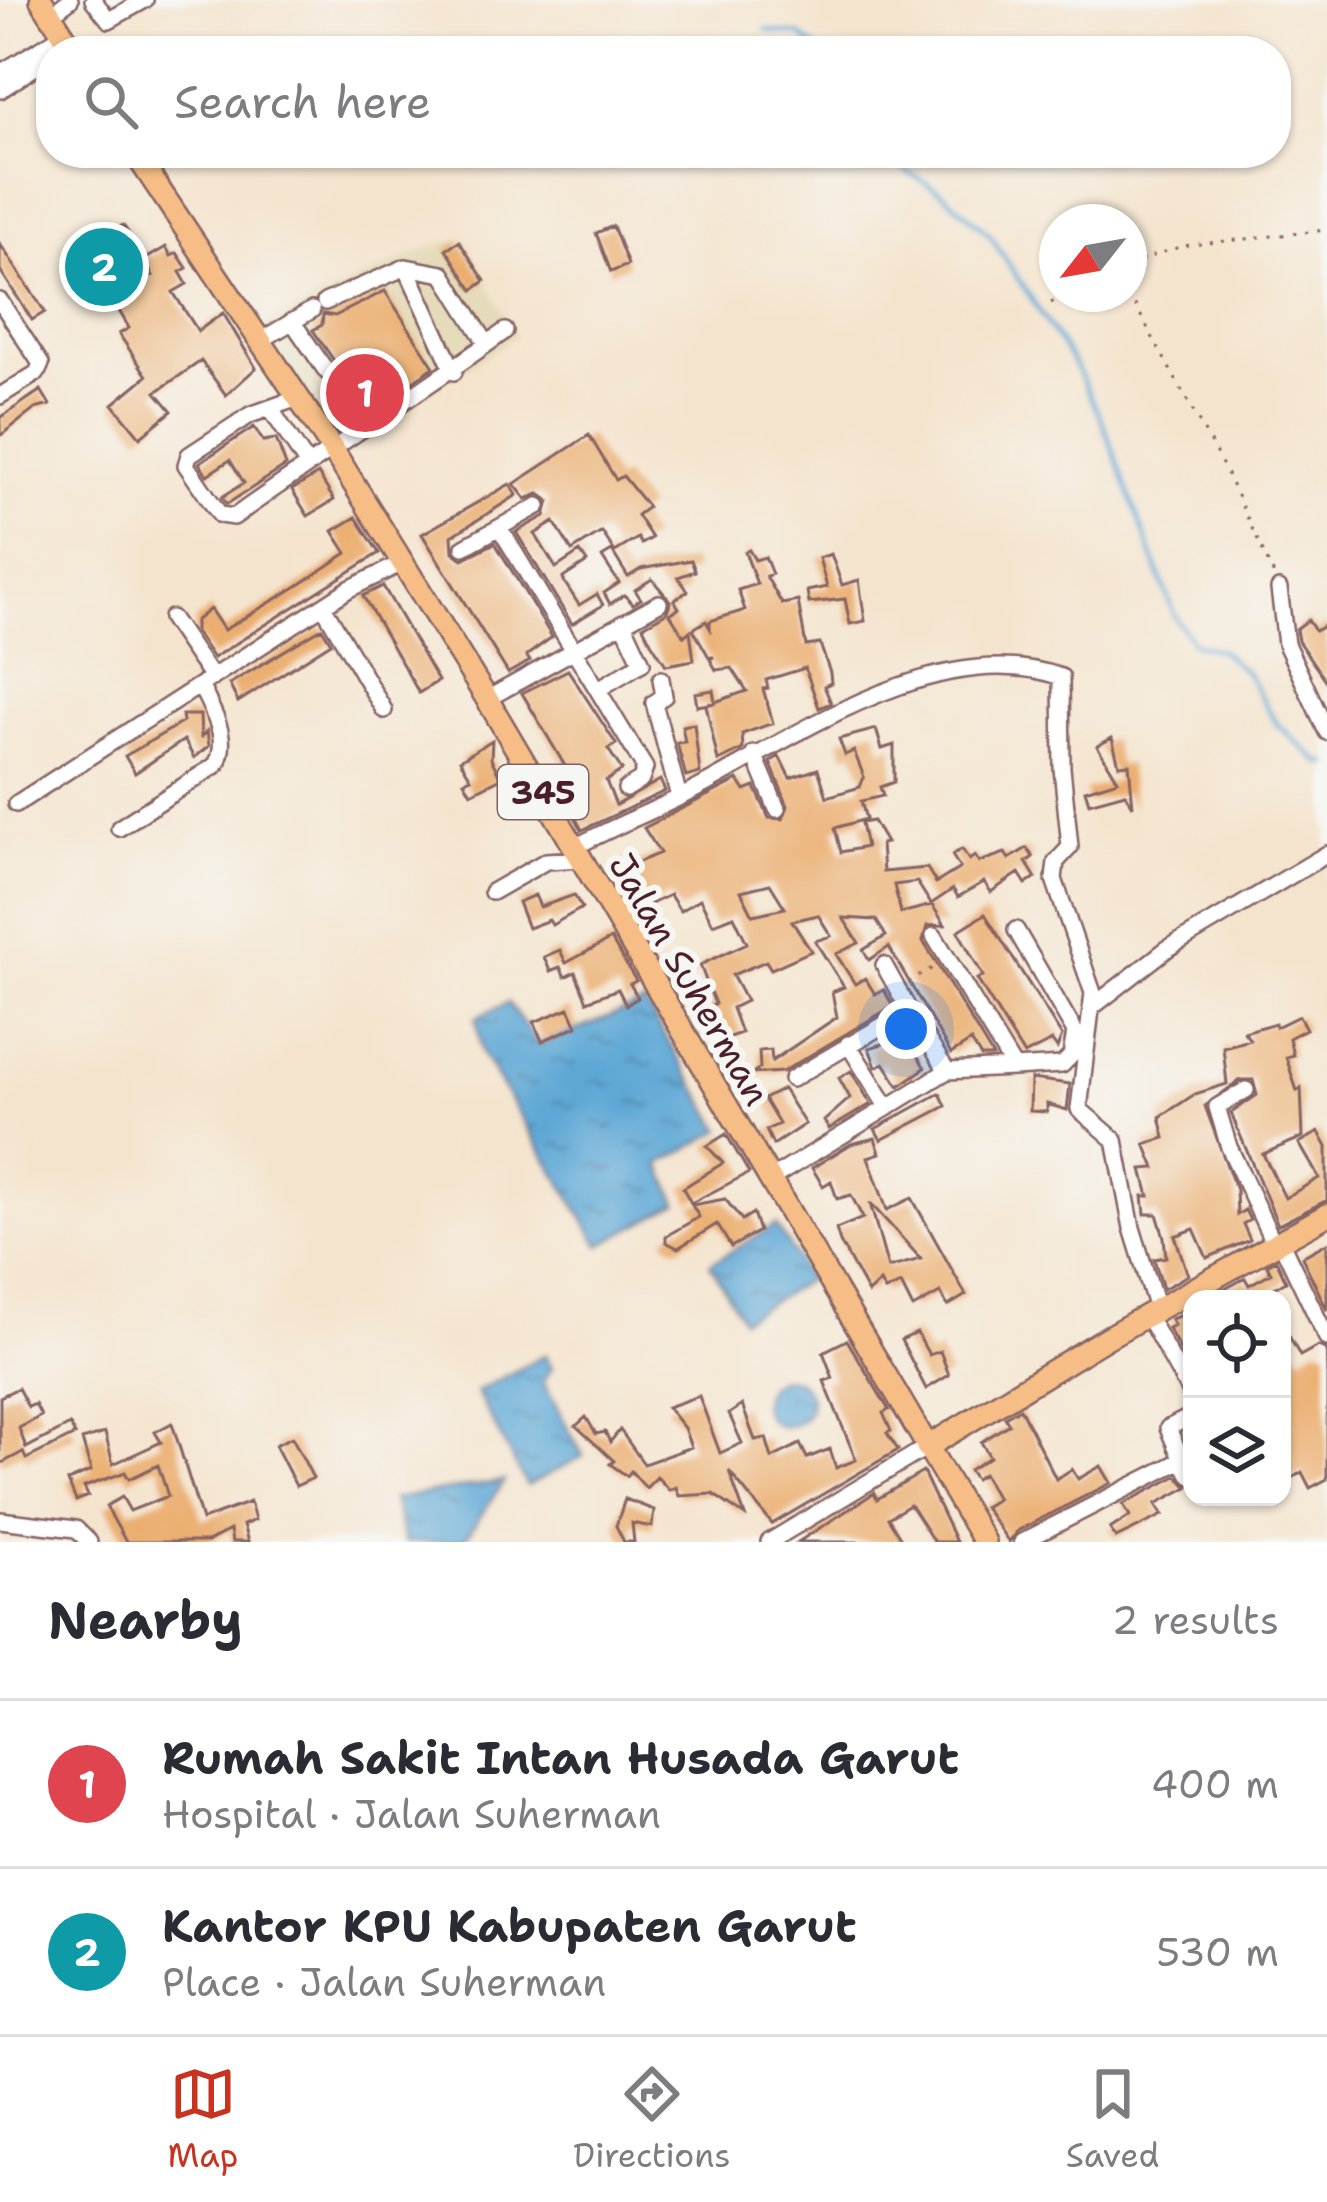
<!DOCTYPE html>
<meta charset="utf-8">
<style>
:root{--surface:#fff;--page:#f7f7f7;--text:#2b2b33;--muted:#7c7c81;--line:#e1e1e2;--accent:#c8321e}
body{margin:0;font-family:"Shantell Sans",sans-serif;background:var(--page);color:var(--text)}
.controls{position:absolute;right:36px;bottom:36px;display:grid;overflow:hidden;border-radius:24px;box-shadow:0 3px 9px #0004}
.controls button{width:108px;height:108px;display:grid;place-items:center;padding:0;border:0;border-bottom:3px solid var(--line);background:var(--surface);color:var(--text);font:60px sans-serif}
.compass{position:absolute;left:1039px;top:204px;width:108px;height:108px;border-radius:50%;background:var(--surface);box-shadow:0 3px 9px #0004;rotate:239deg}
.you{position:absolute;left:906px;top:1029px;width:42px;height:42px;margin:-30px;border:9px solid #fff;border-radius:50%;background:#1a73e8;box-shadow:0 0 0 18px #1a73e833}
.badge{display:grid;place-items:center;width:78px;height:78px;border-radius:50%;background:var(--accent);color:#fff;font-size:39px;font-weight:700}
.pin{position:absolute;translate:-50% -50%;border:6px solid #fff;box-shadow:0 3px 12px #0006}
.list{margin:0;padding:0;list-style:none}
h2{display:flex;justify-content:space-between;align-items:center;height:156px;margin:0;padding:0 48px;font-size:51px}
h2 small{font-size:39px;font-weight:400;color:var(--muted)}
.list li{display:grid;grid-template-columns:78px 1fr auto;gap:36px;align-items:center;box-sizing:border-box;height:168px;padding:0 48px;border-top:3px solid var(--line)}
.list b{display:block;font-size:45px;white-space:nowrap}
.list p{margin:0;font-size:39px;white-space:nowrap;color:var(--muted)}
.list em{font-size:39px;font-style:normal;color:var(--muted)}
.icon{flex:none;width:66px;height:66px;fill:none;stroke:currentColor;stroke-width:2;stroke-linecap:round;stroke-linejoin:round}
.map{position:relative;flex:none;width:1327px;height:1542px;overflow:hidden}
.search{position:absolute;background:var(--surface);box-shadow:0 3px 9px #0004;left:36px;right:36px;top:36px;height:132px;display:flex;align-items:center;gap:30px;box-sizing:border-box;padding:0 42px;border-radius:48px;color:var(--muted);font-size:45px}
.sheet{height:492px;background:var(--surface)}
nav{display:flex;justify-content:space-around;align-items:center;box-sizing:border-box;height:168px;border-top:3px solid var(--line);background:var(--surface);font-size:33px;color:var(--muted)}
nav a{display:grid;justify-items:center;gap:6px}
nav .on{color:var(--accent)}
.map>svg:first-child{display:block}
.built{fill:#e5dbba}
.water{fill:url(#water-ripples);stroke:#546380;stroke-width:3}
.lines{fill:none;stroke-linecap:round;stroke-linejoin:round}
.stream{stroke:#5da7d5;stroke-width:4.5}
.building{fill:#ebae6f;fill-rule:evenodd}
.minor-casing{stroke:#866464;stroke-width:20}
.major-casing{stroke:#866464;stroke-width:26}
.path{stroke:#866464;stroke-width:3;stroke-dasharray:3 9;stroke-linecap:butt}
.minor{stroke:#fff;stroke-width:15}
.major{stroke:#f6be86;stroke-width:21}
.labels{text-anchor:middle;stroke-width:12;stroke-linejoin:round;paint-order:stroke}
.shield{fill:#f6f6f2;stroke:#7e6067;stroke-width:3}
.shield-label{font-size:33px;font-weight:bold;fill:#4a1f2b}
.street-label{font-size:36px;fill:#4a1f2b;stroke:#f6f6f2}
</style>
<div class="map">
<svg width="1327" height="1542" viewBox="0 0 1327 1542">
<defs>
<pattern id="water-ripples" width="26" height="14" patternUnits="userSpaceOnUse" patternTransform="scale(3)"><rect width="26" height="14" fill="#5da7d5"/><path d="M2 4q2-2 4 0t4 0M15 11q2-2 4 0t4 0" fill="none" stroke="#4f87ad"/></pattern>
</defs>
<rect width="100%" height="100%" fill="#f6f6f2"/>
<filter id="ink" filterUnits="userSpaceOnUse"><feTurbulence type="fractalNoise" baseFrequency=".00833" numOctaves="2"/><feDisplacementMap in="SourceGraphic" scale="24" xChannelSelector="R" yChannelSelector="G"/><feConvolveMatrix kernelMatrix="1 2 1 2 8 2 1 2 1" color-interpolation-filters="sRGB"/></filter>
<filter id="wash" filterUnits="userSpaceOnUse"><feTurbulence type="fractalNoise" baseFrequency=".004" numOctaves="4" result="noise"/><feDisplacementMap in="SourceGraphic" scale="48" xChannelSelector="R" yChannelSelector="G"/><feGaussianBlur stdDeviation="2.7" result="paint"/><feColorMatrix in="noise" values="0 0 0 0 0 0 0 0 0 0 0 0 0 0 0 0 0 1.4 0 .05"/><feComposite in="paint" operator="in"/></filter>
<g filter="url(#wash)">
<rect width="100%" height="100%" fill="#f4e4ce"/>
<!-- built -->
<path class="built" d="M464,237L516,337L341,450L256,329L428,247Z"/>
<!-- water -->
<path class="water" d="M508,1003L539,1045L645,1003L722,1130L660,1164L678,1203L600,1245L482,1054L476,1018Z
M776,1225L809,1279L742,1319L710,1264Z
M545,1355L552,1367L543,1382L583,1456L527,1486L476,1392Z
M762 1402a24 24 0 1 1 48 0a24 24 0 1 1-48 0Z
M504,1481L463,1542H404L393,1499Z"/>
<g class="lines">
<!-- stream -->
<path class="stream" d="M766,30L800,35L818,51
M876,153L943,193L989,234L1075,366L1102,420L1175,617L1193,643L1221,651L1247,673L1276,723L1320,763H1327"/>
</g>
<g id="blocks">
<!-- building -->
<path class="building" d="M123,225L133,240L108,254L129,289L153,276L144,260L166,247L171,256L177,253L187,268L180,272L187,284L173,292L198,331L223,313L256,368L226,395L201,361L156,392L172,411L140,437L113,404L147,376L119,334L129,328L83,248Z
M613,226L628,265L611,272L596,233Z
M459,241L485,281L473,290L446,249Z
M0,244L45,312L32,320L0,270Z
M385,291L434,367L367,412L338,377L337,365L313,330L322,325L323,314L335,316Z
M41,390L50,405L35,409L0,436V418Z
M254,427L263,441L276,439L286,466L227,504L222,497L244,483L230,460L207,475L199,463Z
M589,435L616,480L623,476L648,507L637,515L652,538L642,544L638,538L615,552L602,532L572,551L554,522L535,534L556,568L580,552L587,562L563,578L565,583L579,605L597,594L603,605L572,624L516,532L545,516L549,501L539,494L526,499L514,484Z
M318,474L334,500L308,516L292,490Z
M510,484L517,495L452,536L453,552L463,559L495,543L552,637L526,656L530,661L508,673L422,534Z
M356,517L379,553L213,658L195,632V621L210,609L224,630L296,587L347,553L333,531Z
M749,550L755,560L765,557L772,574L766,576L782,604L798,601L806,646L820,644L830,673L831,683L824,686L831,703L819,708L805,668L766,680L768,688L763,689L773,723L742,734L743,749L718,761L706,705L714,703L697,706L695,693L713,690L715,702L747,691L732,668L716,670L710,659L714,657H709L693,629L706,621L710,628V621L745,610L738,590L757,584L745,552Z
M612,551L628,577L641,569L691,560L695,571L678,577L688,591L674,600L679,608L670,614L684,636L690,631L694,660L666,665L651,642L643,626L666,613L671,602L652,579L635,590L641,599L633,604L624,595L610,604L604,593L619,583L602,557Z
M831,554L842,585L859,580L865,621L850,624L845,599L809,603L807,591L827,587L819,558Z
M383,586L438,681L419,693L363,596Z
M1308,620L1315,631L1327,624V683L1298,641L1296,629Z
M322,628L331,643L238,702L229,684Z
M568,670L616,744L608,749L622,770L606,781L616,805L660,780L665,791L582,830L563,795L578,788L522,693Z
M182,715H200L201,737L207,731L209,746L194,758L184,740L135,773L125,756L183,722Z
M694,724L700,773L686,777L677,743L685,742L682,726Z
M876,729L882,749L894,745V782L880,787L883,796L861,801L866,819L835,828L841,852L866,847L861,823L873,821L886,843L881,844L883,872L927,868L936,883L960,868L952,855L962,849L969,860L975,856L979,862L1005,853L1009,859L1027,848L1033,857L1026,862L1036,878L1026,884L1019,873L991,892L984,882L958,897L953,889L931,904L917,882L894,885L901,913L932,905L945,925L927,926L923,941L993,1057H981L971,1041L951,1054L889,947L869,960L863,950L886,936L876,920L843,918L859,943L836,954L855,984L865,978L875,994L884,990L893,1006L782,1072L751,1074L760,1068L759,1051L771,1050L772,1061L837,1017L832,992L844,987L815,941L831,936L818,915L792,921L811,951L771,969L766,961L732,975L746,1001L732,1008L741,1033L726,1038L733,1050L724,1056L699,1014L715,1004L700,965L747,943L734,916L713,924L700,899L680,911L670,895L638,910L617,871L660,853L644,828L738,780L745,791L755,787L769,818L783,819L788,806L770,762L779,756L790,778L818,769L827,797L860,787L864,777L854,751L845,755L839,739ZM770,884L785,908L753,915L741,891Z
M1112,738L1119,765L1129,764L1133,806L1125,793L1089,803L1085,790L1118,780L1097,746Z
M492,740L491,759L501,778L471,793L464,781L471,778L460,760Z
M535,895L540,907L574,895L582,908L552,925L549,920L528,928L518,902Z
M985,914L1062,1036L1057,1048L1052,1041L1024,1055L977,979L983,976L958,931Z
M611,939L636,981L630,984L638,998L626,1005L618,989L587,1001L575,972L565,977L560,967L550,971L544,957L560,950L566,963Z
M569,1008L577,1026L542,1041L534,1022Z
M1299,1016L1306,1029L1289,1038L1293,1055L1286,1057L1297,1091L1301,1088L1303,1137L1263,1154L1285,1198L1319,1178L1299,1143L1319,1132L1327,1147V1200L1278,1225L1231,1113L1257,1095L1253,1080H1240L1205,1106L1236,1190L1237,1215L1245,1210L1250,1220L1243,1224L1250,1240L1207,1258L1194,1229L1175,1236L1188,1275L1163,1289L1154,1259L1166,1257L1164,1237L1157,1214H1145L1143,1196H1149L1142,1169L1155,1168L1145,1144L1165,1138L1160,1117L1195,1094L1227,1084L1223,1047L1250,1040L1244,1032L1275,1023L1276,1027Z
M906,1037L925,1068L899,1086L884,1063L876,1067L869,1048Z
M851,1071L871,1104L829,1129L824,1121L850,1098L839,1078Z
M1031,1079L1070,1084L1067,1110L1047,1104V1112L1030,1111Z
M783,1089L805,1124L773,1145L766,1130L779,1124L764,1099Z
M940,1093L946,1106L881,1140L875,1129Z
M726,1134L749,1173L691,1203L683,1188L723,1163L707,1146Z
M875,1138L880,1153L868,1157L887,1210L912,1198L966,1295L948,1306L940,1293L913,1308L901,1284L885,1291L880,1282L868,1293L840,1242L836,1229L863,1218L851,1195L837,1199L831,1181L823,1186L812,1168L851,1144ZM870,1203L892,1227L921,1259L888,1268Z
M725,1199L742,1220L753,1213L759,1231L731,1247L717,1224L678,1248L666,1242V1236L699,1217L692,1205Z
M1327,1243V1310L1302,1257Z
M1276,1260L1286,1281L1264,1294L1267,1299H1219L1216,1294L1245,1278L1249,1285L1271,1273L1267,1265Z
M1192,1311V1371L1168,1328L1174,1325L1171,1319Z
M917,1333L929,1355L940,1351L949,1375L926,1389L901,1340Z
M1289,1336L1300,1356L1318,1346L1327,1350V1479L1310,1488L1302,1472L1282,1484V1340Z
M847,1340L889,1410L883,1413L891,1431L887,1433L898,1450L772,1524L729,1471L745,1516L713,1494L679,1496L676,1487L669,1490L657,1477L646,1488L631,1471L627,1476L610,1464L614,1461L576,1426L586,1417L596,1434L605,1432L610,1442L620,1430L644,1464L691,1447L684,1428L667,1407L699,1396L720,1453L742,1443L729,1414L742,1405L755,1440L766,1438L772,1458L800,1444L807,1458L830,1449L836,1468L856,1460L824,1381L833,1378L823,1352Z
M18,1388L28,1407L35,1404L41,1416L19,1428L26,1448L70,1425L75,1435L26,1459L23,1452L0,1464V1397Z
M1020,1408L1056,1479L1072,1469L1078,1479L1101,1466L1111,1483L1017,1531L1009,1542L984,1507L997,1499L983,1474L975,1479L969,1470L990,1457L981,1442L1009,1424L1005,1417Z
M172,1423L202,1520L250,1502L255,1520L243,1525L248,1542H232L230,1530L207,1542H126L106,1506L122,1497L130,1511L168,1496L158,1465L129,1479L125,1472L84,1487L88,1496L76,1501L68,1481L91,1471L82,1440L105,1433L113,1464L161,1442L155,1432Z
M292,1437L313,1478L296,1486L275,1445Z
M923,1472L956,1542H934L910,1505L888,1518L903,1542H798L874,1493L877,1499Z
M1177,1476L1188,1487L1156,1504L1163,1515L1116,1538L1110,1529L1130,1516L1123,1504Z
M625,1499L654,1510L652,1527L632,1523L634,1542H624L616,1526Z"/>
</g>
</g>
<g filter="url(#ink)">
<use href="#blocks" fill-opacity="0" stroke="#866464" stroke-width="3"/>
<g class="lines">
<defs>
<path id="minor" d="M93,0L109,20L145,0
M50,15L70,0
M0,73L63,35
M0,90L51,57
M406,267L454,372
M0,301L41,364L37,373L0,396
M325,302L406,267L443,274L487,344
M292,321L327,372
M258,342L312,310
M337,389L363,427
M295,399L250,415L189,455L186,465L220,515L234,517C323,452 417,396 505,331
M270,408L307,464
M501,530L645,768L641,780L626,789
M464,547L538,506
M1279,589L1286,644L1327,732
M323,606L384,710
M171,618L212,678
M661,679L664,696L654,703L679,797
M600,688L642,663L623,622
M487,699L659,603
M754,754L777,809
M16,804L349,589L400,564
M119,828L216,765C231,738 212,711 200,685
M575,847C616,825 659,809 700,787C800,733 943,635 1061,677L1062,768L1070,847L1056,862L1054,879L1093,993L1079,1109L1115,1140L1132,1228L1157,1309
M492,892L546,861L582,859
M934,936L1014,1068L947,1071
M884,965L909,1010
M1091,1008L1167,949L1327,854
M848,1044L886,1105
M1014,1068L1062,1065L1071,1056L1075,1032L1016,930
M1246,1090L1217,1107L1229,1147L1274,1244
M769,1180L947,1071L909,1010L792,1079
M1280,1240L1327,1338
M1147,1315L1192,1396
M1182,1460L1191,1476
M0,1520L76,1529L89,1542
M769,1542L927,1447
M1022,1542L1182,1460L1168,1428L1192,1416"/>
<path id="major" d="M41,0L74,51
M135,153L331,447L487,699L984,1542
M927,1447L1108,1337L1327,1215"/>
</defs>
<!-- minor casing -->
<use href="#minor" class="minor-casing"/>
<!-- major casing -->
<use href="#major" class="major-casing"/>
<!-- path -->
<path class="path" d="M1129,264L1182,246L1327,230
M1129,294L1223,466L1274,575
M1051,303L1067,294
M908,982L936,966"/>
<!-- minor -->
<use href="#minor" class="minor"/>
<!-- major -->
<use href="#major" class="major"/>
</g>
</g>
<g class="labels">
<!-- shield labels -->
<rect class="shield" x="498" y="765" width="90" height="54" rx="9"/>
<g class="shield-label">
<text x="543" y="804">345</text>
</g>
<!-- street labels -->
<g class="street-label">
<text transform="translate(690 979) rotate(60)" y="13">Jalan Suherman</text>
</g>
</g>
</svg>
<div class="controls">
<button><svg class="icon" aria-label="locate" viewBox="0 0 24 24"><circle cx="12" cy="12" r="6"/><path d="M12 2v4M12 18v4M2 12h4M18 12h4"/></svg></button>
<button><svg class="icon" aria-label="layers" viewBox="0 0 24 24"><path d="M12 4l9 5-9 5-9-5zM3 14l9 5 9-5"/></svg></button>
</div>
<svg class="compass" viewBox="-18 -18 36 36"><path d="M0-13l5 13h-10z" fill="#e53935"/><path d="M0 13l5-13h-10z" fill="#7c7c81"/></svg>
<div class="you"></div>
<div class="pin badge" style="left:365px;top:393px;background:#e0444e">1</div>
<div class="pin badge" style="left:104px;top:267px;background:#0f9aa8">2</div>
<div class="search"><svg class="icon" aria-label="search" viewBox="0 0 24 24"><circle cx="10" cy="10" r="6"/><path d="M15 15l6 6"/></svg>Search here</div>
</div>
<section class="sheet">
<h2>Nearby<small>2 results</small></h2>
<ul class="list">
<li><span class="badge" style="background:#e0444e">1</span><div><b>Rumah Sakit Intan Husada Garut</b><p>Hospital · Jalan Suherman</p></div><em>400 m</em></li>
<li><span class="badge" style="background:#0f9aa8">2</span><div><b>Kantor KPU Kabupaten Garut</b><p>Place · Jalan Suherman</p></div><em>530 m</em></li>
</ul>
</section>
<nav>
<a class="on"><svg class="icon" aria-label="map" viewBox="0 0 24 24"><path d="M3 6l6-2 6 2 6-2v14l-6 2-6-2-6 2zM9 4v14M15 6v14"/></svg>Map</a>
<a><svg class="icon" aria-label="directions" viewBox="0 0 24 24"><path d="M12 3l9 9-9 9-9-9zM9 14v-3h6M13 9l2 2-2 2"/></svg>Directions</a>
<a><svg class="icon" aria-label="saved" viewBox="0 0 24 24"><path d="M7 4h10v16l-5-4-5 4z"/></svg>Saved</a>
</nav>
